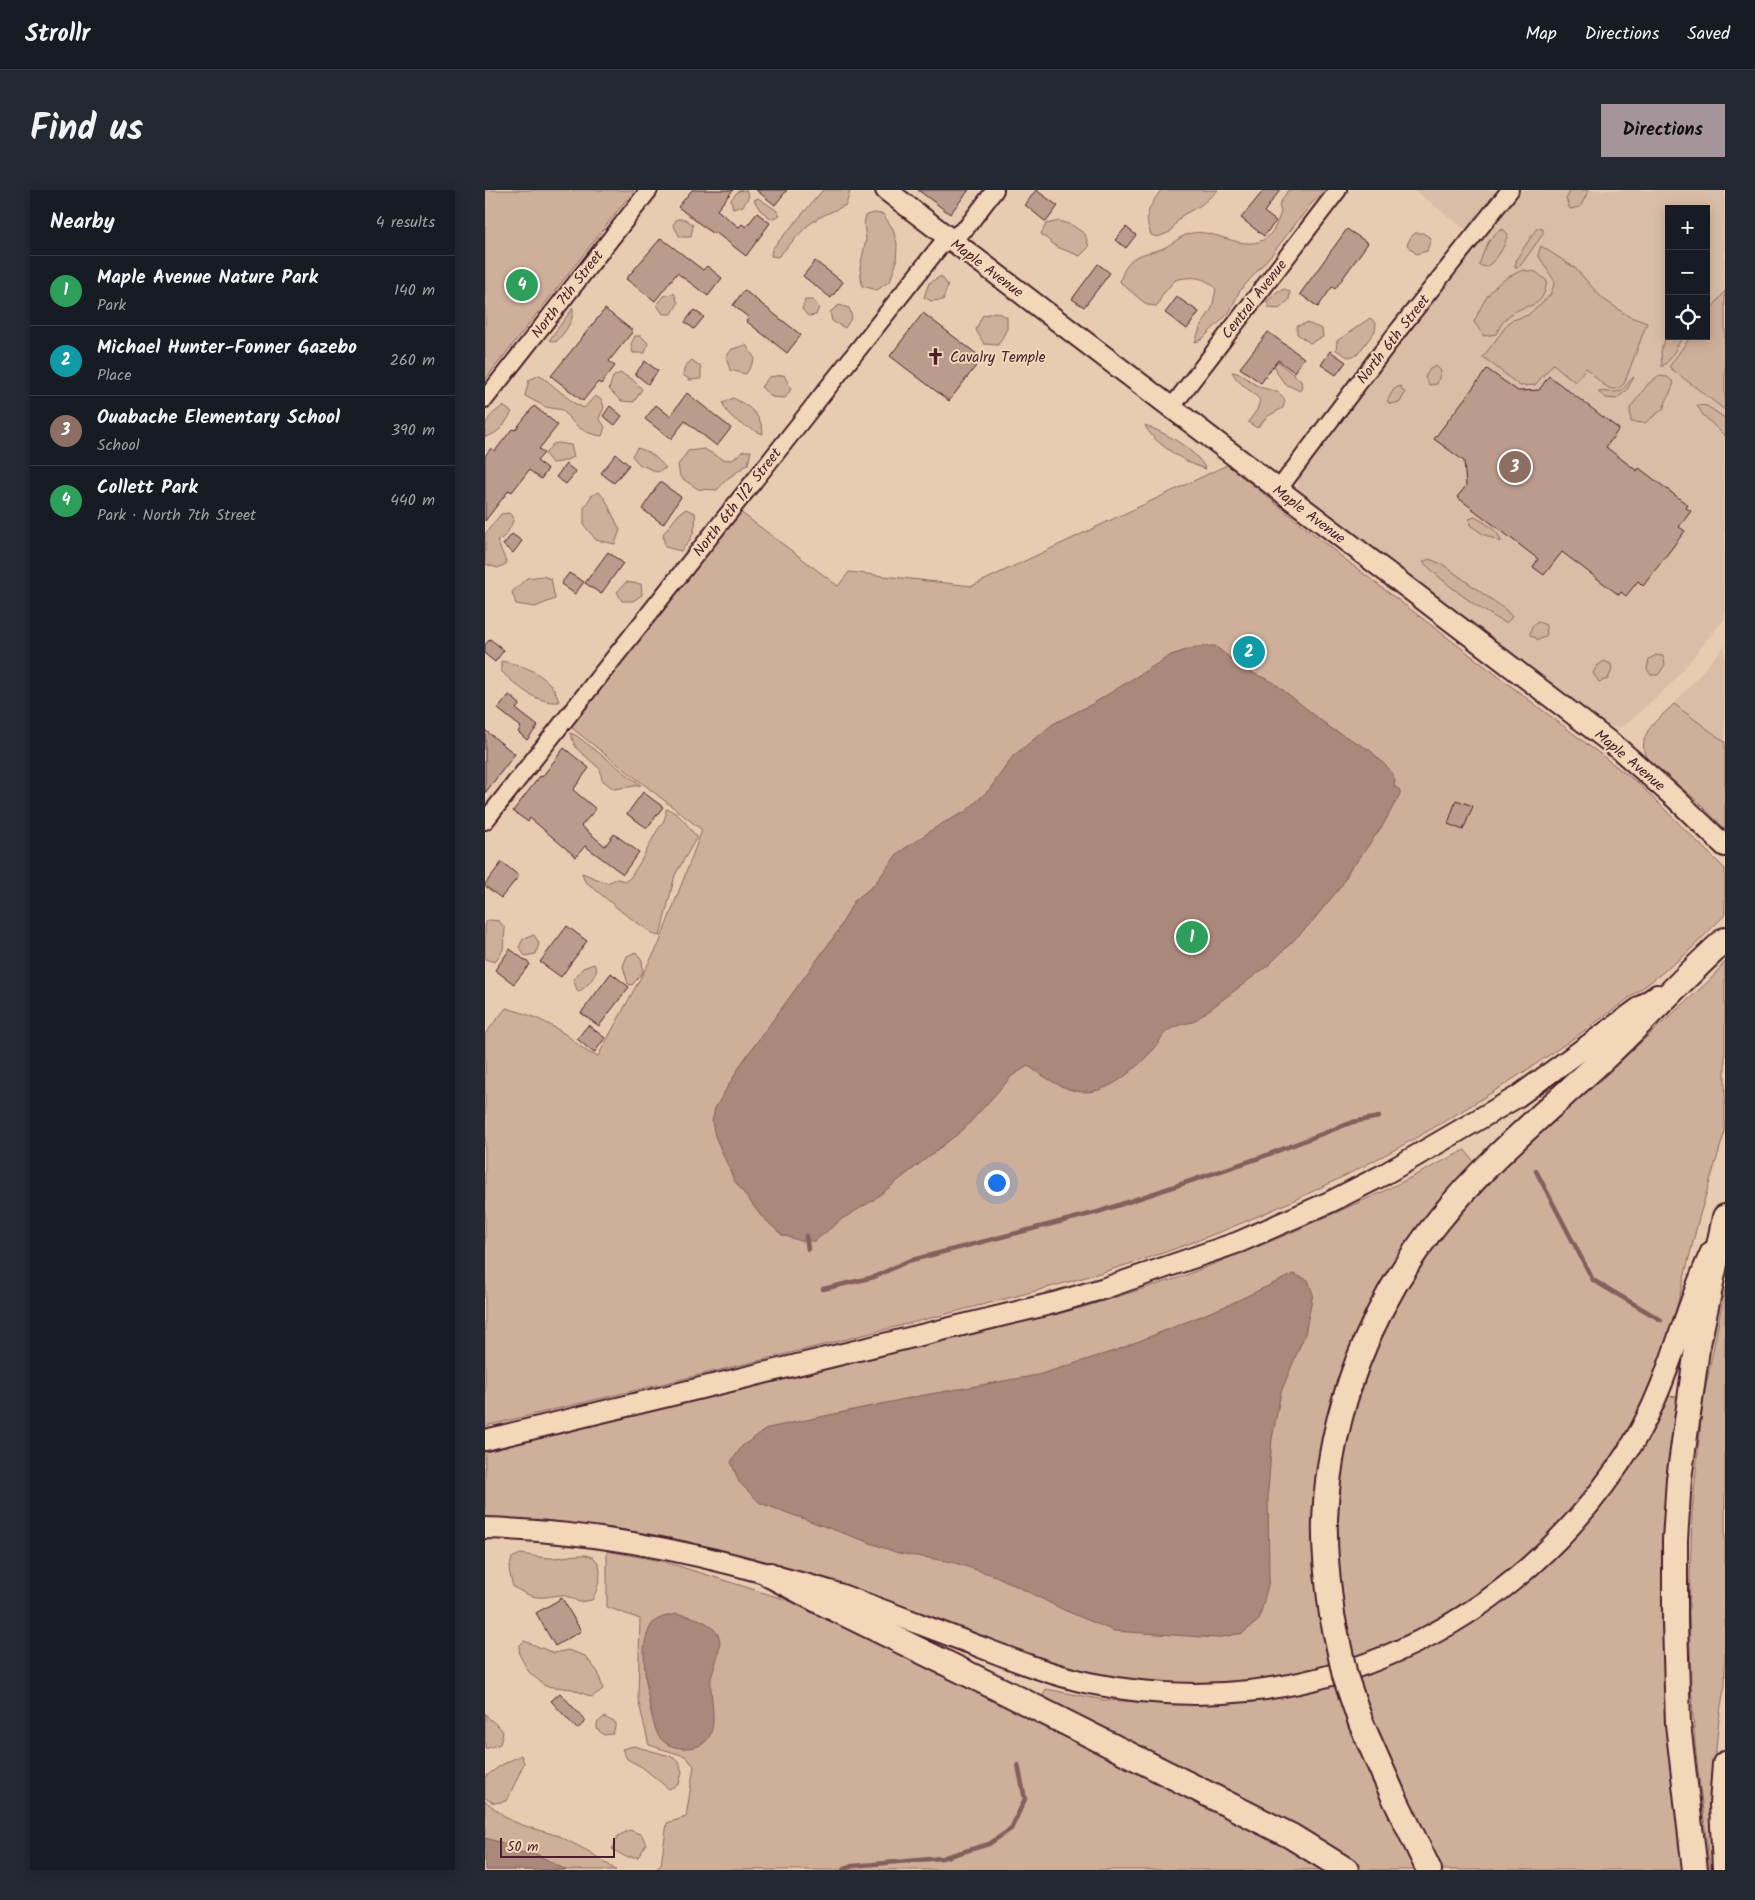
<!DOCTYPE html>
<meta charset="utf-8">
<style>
:root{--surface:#171b24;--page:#242831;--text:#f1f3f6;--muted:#9ea1a6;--line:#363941;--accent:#a6949b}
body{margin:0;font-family:Kalam,sans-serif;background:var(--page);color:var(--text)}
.controls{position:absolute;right:15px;top:15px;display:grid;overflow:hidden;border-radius:0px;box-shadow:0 2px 12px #0003}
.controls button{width:45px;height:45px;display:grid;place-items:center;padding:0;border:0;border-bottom:1px solid var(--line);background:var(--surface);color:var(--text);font:25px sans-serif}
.scale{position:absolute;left:15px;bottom:12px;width:115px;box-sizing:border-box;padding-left:5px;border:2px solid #4a1f2b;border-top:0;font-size:14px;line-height:18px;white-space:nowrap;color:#4a1f2b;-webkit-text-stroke:4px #f2d7b9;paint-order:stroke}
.you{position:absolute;left:511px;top:992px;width:18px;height:18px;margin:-12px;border:4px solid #fff;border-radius:50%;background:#1a73e8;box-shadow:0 0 0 8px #1a73e833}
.badge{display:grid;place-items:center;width:32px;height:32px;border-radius:50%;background:var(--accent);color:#fff;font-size:16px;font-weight:700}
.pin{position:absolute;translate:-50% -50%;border:2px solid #fff;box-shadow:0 1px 5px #0006}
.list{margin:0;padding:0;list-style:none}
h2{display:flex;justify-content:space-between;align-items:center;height:65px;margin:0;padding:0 20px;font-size:21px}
h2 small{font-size:16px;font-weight:400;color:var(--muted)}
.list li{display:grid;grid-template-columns:32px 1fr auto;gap:15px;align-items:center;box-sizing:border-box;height:70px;padding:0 20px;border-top:1px solid var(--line)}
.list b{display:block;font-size:19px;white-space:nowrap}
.list p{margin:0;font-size:16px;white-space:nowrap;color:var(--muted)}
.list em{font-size:16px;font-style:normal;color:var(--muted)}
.icon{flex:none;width:28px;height:28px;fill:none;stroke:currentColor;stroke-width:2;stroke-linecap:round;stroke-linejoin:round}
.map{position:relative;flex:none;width:1240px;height:1680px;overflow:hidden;border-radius:0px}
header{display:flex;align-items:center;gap:30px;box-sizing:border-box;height:70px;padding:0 25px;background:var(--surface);border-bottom:1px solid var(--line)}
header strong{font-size:24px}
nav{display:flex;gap:28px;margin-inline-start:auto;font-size:18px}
.intro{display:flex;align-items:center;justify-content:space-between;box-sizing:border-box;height:120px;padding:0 30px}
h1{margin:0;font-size:35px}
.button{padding:12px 22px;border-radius:0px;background:var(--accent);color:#111;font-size:18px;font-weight:700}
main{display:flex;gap:30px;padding:0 30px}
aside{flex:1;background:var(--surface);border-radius:0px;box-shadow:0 2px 12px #0003}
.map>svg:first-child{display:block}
.built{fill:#dabda6}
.green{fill:#ceaf9a;stroke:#8c6762}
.water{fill:#aa887b;stroke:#845e5b}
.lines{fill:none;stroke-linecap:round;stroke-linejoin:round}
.stream{stroke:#845e5b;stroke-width:4.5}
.building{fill:#bb9b8c;stroke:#4a1f2b}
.minor-casing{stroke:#4a1f2b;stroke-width:20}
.major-casing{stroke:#4a1f2b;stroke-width:24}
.highway-casing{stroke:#4a1f2b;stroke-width:28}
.minor{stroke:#f2d7b9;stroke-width:16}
.major{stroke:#f2d7b9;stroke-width:20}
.highway{stroke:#f2d7b9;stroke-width:24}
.highway-bridge-casing{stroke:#4a1f2b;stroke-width:28;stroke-linecap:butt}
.highway-bridge{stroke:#f2d7b9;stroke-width:24}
.labels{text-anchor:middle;stroke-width:4;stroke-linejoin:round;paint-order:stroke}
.street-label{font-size:15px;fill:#4a1f2b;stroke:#f2d7b9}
.poi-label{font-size:15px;fill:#4a1f2b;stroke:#f2d7b9;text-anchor:start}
</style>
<header>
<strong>Strollr</strong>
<nav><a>Map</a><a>Directions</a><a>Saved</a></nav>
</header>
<div class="intro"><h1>Find us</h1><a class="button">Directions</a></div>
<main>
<aside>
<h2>Nearby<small>4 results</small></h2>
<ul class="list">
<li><span class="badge" style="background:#2e9e5b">1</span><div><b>Maple Avenue Nature Park</b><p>Park</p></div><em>140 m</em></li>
<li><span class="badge" style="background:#0f9aa8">2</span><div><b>Michael Hunter-Fonner Gazebo</b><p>Place</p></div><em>260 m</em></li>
<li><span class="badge" style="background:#8d6e63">3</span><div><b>Ouabache Elementary School</b><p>School</p></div><em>390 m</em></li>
<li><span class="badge" style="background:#2e9e5b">4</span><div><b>Collett Park</b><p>Park · North 7th Street</p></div><em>440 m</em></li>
</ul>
</aside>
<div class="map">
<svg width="1240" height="1680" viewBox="0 0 1240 1680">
<rect width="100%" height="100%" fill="#e8ccb1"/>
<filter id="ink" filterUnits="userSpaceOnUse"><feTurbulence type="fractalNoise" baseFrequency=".02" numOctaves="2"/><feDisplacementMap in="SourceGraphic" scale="10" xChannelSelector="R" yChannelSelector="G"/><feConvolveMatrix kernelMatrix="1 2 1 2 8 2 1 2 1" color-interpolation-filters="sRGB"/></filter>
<g filter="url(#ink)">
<!-- built -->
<path class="built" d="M929,0H1015L982,41Z
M1037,0H1240V101L1221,126V19H1184V146H1206L1184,177L1240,220V428L1189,491L1144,532L1136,537L1121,536L1116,534L815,304L813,299L814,287L828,267L920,146Z
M1240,455V552L1189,514Z"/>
<!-- green -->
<path class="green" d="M0,0H149L0,190Z
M261,0L264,6L258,16L248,19L246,10L253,1Z
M338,0H363L365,1L361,15L333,28L321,37L293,67L286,66L287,59Z
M676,0H733L716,15L696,26L685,42L673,47L666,45C658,24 664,18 676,0Z
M803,0H841L827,13L787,64L754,102L744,123L716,150L710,152L715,138L727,118L731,99C720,86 706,86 690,90L678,104L672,116L662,115L635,92C643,64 651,67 676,59C686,56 695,45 707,43C731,39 755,61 778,50C789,44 792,32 796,22L794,15Z
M1086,0H1104L1095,17L1085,19L1081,9Z
M273,8L291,20L295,25L287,29L275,20L269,10Z
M389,23L398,24L408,39L412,54L411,74L405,91L392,100L377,96L375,78L381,49L379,34L381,25Z
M192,29H200L208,35L206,47H195L188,35Z
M574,31L587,35L600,44L604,57L595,66L572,57L556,44L561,34Z
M1052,38L1058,39V44L1035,76L1030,77L1032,68Z
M1018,39L1023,44C1018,59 1014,68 1001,77L994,75C999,61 1004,44 1018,39Z
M930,43H938L946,48L942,61L931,64L922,55L925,48Z
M1056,56L1090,78L1117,108L1143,126L1162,133L1139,194C1135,197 1132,200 1127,199C1118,197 1108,184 1101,178L1090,192L1068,174L1050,195L1035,196L998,167L1025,131L1043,125L1065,105L1070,92L1053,65Z
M1038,80L1051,82L1062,91C1057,123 1044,110 1025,125C1018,130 1015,137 1011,144L999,146L989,132C1002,103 1008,93 1038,80Z
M456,86L463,95L458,110L446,111L439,107L444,93Z
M800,99L805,102L804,110L794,119L784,118L782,111L793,101Z
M1240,101V220L1184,177L1206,146H1221V126Z
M189,103L193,113L187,124H178L172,115L179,106Z
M320,110H328L334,117L331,125L323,126L317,119Z
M354,115L364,118L367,127L360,138L347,131L345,122Z
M88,118C90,129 79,144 71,152L64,150Z
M510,122L522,127V139L513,155L499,154L491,140L497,126Z
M885,128L891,133L890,141L872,165L863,167L851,160L852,151Z
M822,133L837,139L838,147L825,153L812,144V136Z
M1184,139V146H1198L1185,169L1177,177L1176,161Z
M150,146H156L163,153L160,163H148L146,154Z
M261,155L270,169L261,184L245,180L241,167L247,159Z
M781,169L791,170L816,191L817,196L815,201L800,194L792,183L791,178Z
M207,170L216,177V189L205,190L198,185L200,176Z
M951,176L956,181L952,194L944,195L940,187L945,179Z
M747,182C759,183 765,193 775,197C783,200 793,200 798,207C801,210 799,214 798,218L783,226L772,238L763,232L772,220L775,210C766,200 753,194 747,182Z
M135,183L147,189L157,199L149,212L136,211L124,199L128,187Z
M55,185L89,213L99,218L110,206L117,210L119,218L114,228L120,237L117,246C99,244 88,235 78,220L61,217L40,206L44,190Z
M299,185L306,199L300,208L287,207L276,197L284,187Z
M1173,186L1183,187L1189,193L1178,219L1160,233L1146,232L1145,218L1163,194Z
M1149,187L1141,201L1131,209L1121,208L1113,202C1121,200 1131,205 1138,199C1142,195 1143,191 1149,187Z
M915,196L920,203L915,212L905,214L902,211L909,199Z
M248,208C264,216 277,225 278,244C263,238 242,229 238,213Z
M1212,215L1222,216L1240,228V246L1218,225Z
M18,216L27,222C20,234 14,244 0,247C0,229 4,226 18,216Z
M660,235C682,244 709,258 721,279C704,275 666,252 660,235Z
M74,253L86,255L89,267L76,272L67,273L60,264L68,254Z
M152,258C165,261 172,268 181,278L172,282L154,274L147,266Z
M219,259L237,269L247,270L258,261H266L263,274L242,289L232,300L213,299L195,287L193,275L203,261Z
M742,275C784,307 824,341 866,374L1153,593L1240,679V725C1225,739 1211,755 1196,768C1160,797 1123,824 1086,850C970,931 846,1000 714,1050C624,1084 531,1106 438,1130C293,1167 146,1201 0,1236V844L21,818C42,823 62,832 80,844C91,852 100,863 113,866L174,754L217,640L83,535L254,321L353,396L364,382L487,396Z
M114,302L120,309L135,340L130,354L111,350L99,335V318L107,305Z
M201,319L210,323C212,339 207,349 196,361L180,357L178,344L194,324Z
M24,323L29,328C26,337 21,348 12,351L22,373L13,378L0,374V344L16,324Z
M990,327C1000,333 1014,340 1016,352L998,344L985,335L984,329Z
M944,369L957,374L1021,420L1027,427L1021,433C994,420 959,393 938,372Z
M58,386L66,389L70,409L50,417L31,414L27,402L42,388Z
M141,392L156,394L157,405L148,411H137L132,402Z
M1053,432L1061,435L1062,445L1054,450L1045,445L1047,436Z
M1171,465L1178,466L1180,475L1173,485H1166L1162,479L1164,469Z
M16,471C40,475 68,486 74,512C51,514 32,496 16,481Z
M1119,471L1126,474L1127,480L1123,489L1114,492L1108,483L1112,476Z
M1189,514L1240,552V639L1211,610L1161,568C1151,543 1173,530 1189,514Z
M85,543L92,546L156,595L129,599L117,590L115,579L91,558Z
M181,619C194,621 203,637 212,647L190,685L175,746L170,745L137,722L99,690L97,683L122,693L132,689L141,691L145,688C154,675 161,662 168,648C172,638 182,632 181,619Z
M4,730L14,731L20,738L18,760L10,772L0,769V732Z
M49,745L54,753L51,764L40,766L34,757L38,749Z
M151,762L157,770L158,782L147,795L143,794L138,776L142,766Z
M1240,772V941L1214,1028L1182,1156L1161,1208L1142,1244L1120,1279L1093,1315L1061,1351L994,1406L906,1455L868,1470L855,1396L851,1340L856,1277L867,1222L882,1175L903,1127L961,1035L1001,992L1224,791Z
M109,774L112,780C108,789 102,797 93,802L88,790L98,778Z
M980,960L991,974L846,1222L847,1476L751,1494L682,1495L594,1484L279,1373L201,1351L140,1340L76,1332L0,1327V1262L596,1118L696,1087L794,1048L897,1002Z
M1240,1099V1495C1227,1556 1228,1618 1230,1680H1225L1210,1554L1206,1493L1204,1421L1207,1322L1218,1211Z
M1182,1206L1193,1207C1185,1271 1178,1335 1177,1400C1176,1494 1189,1587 1199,1680H957L899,1560L873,1487C977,1450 1074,1383 1136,1289C1153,1262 1167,1234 1182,1206Z
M122,1361L177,1371L229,1387L311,1413L371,1436L849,1680H170L176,1675L182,1633L201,1627L209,1576L200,1566L164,1555L153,1509L155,1429L122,1417Z
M35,1364C45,1365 56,1368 66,1368C78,1368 89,1364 101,1365C123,1368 114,1397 107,1410L94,1412C71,1398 67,1411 47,1406C40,1404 34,1400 28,1397L24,1380L27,1368Z
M39,1451L69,1463L83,1460L100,1466L113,1482L118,1499L107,1507L87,1499L60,1496L44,1482L35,1466L34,1456Z
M851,1494L934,1680H871L555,1512L561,1499L619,1510L721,1515L768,1512L817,1503Z
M0,1523C5,1532 13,1533 18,1542L15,1554L0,1559Z
M119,1527L131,1533L128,1544L119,1545L112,1539V1533Z
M149,1556L185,1566L194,1571L197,1582L194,1594L184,1599L157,1577L142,1569L137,1559Z
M36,1565L39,1573L22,1611L9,1613L0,1608V1587L15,1576Z
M0,1611L23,1629L37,1635L74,1646L103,1661L131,1680H0Z
M145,1640L157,1645L161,1655L153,1667H141L127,1659L133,1646Z"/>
<!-- water -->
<path class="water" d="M730,456L759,479L788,492L847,539L885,560L906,581L910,590L909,596L915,600V604L898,635L871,673L866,677L857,695L826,733L785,774L708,832C698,834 688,836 680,843C675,848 673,855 669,859C651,878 626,903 598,902C578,901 559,886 543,876L527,886L479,939L387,1011L357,1029L330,1051H316L297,1045L276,1026L249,990L230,946L227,932L230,918L258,871L353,741L369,711L389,695L413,663L456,634L480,622L504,600L528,566L568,534L609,513L686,465L711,457Z
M808,1084L823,1090L828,1104L820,1144L796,1202L787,1249L783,1301L784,1391L774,1430L758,1443L732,1448L629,1441L581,1421L511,1386L467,1372L413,1363L275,1313L254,1292L246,1272L257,1256L283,1238L434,1206L553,1185L632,1160L743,1115Z
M191,1424C206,1426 225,1430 233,1445C239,1455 228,1478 226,1489C224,1512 241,1556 203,1558C192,1559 182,1556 175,1548C165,1536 156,1467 160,1452C161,1447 164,1438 167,1434C173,1427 182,1426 191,1424Z
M0,1648L18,1653L35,1662L51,1664L81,1680H0Z"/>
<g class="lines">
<!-- stream -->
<path class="stream" d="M1051,981L1108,1090L1176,1130
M321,1046L323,1059
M338,1099L389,1087L423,1071L613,1022L774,968L868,932L894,927
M358,1680L367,1676L457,1668L504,1654L526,1639L540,1609L533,1575"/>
</g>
<!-- building -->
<path class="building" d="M207,0H248L232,20L254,37L257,34L261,37L272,23L285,33L261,66L230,42L228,44L193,17Z
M271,0H302L290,15Z
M433,0H484L465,24Z
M551,0L573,16L561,32L540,15Z
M779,0H795L779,22L791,31L779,46L756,28Z
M641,37L651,45L641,58L630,50Z
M862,39L883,53L850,99L847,97L833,117L815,104Z
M176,48L218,80L222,76L237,88L223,106L192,83L170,111L141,89Z
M330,71L358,92L346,108L318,86Z
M613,74L625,83L599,117L587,109Z
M259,100L316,145L302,163L261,131L264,128L248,115Z
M692,107L714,122L702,139L680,123Z
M120,119L148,141L124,171L130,176L116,194L113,192L98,211L66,186Z
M209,120L219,127L209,139L200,132Z
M438,123L497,168L464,211L405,166Z
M783,142L819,168L809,182L793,170L776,193L755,178Z
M845,161L861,172L851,185L836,175Z
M160,171L173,181L163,194L150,184Z
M1002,179L1033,201L1054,200L1064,186L1134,239L1121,257L1152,281L1154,278L1203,315L1201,318L1206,321L1194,337L1200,341L1158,396L1153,391L1141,406L1136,402L1134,405L1077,362L1059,385L1048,377L1053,369L972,307L981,296L979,271L949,249Z
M202,203L246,238L232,256L200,231L186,249L160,229L171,215L185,226Z
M49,216L73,235L54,259L59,263L52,271L63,279L56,289L44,280L27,302L24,300L0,331V266L6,258L10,261L27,239L30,240Z
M125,216L137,226L130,235L118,226Z
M131,264L144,275L129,293L116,283Z
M81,274L91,282L81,294L71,287Z
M175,292L196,307L178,334L157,319Z
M27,344L37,351L28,363L18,355Z
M123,362L138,373L116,404L100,393Z
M84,383L99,392L90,404L76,394Z
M5,449L19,460L10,472L0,464V455Z
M24,505L35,514L31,519L53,536L42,550L33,542L36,537L13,519Z
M0,540L30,564L0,603Z
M79,558L104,578L88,600L111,619L96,636L120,656L129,644L154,662L138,684L100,656L91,667L45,628L43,632L28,621L55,586L57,587Z
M158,602L178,617L162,638L142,624Z
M971,610L988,616L978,640L963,634Z
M17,672L34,686L16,708L0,696V694Z
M82,736L102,751L76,787L55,772Z
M25,759L45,774L29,794L10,780Z
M126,783L144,797L114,836L96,823Z
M103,835L120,848L109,863L92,849Z
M77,1408L96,1441L70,1456L51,1423Z
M75,1503L101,1531L92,1539L66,1511Z"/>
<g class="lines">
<defs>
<path id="minor" d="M0,209L164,0
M686,218L853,0
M793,300L912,142L1025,0
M0,631L451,61L455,56L481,38L510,0"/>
<path id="major" d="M401,0L1134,559L1191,609L1240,656
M0,1250L569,1113L620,1098L754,1052L847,1011L898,985L1032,907L1172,805
M0,1338C97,1341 190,1357 283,1384C306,1391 331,1396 354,1404C398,1420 442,1437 485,1453C524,1468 563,1484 604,1493C822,1538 1032,1441 1148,1253C1184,1194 1197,1124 1226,1062"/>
<path id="highway" d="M285,1385L338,1413L522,1503L806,1646L861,1680
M847,1425C843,1393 839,1362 840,1330C844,1222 886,1114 954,1030C1001,971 1061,922 1116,871C1158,832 1197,789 1240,750
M876,1533L908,1605L944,1680
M1240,1574L1237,1614L1240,1679
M1210,1680L1193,1534L1190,1432V1350L1194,1289L1212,1159L1240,1027"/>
</defs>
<!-- minor casing -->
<use href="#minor" class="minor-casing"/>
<!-- major casing -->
<use href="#major" class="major-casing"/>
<!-- highway casing -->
<use href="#highway" class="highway-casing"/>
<!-- minor -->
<use href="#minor" class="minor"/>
<!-- major -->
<use href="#major" class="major"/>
<!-- highway -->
<use href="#highway" class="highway"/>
<defs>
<path id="highway-bridge" d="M847,1425L860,1486L876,1533"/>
</defs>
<!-- highway-bridge casing -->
<use href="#highway-bridge" class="highway-bridge-casing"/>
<!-- highway-bridge -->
<use href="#highway-bridge" class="highway-bridge"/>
</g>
</g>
<!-- icons -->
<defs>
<symbol id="church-bare" viewBox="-9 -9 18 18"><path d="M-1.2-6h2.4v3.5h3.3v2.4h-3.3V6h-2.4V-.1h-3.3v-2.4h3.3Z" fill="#4a1f2b" stroke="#f2d7b9" stroke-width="2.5" paint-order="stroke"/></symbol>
</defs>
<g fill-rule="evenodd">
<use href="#church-bare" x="438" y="154" width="25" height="25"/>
</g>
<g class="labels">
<!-- street labels -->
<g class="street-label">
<text transform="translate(502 78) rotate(37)" y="5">Maple Avenue</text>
<text transform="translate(82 104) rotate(-52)" y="5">North 7th Street</text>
<text transform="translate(769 109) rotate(-52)" y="5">Central Avenue</text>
<text transform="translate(908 149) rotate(-52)" y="5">North 6th Street</text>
<text transform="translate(252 312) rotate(-52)" y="5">North 6th 1/2 Street</text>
<text transform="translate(824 324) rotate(37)" y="5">Maple Avenue</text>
<text transform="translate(1145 570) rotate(40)" y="5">Maple Avenue</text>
</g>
<!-- poi labels -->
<g class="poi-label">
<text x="465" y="172">Cavalry Temple</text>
</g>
</g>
</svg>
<div class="controls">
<button>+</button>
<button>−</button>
<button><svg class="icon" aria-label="locate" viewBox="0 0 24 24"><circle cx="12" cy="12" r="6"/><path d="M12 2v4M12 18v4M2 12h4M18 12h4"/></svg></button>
</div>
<div class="scale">50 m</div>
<div class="you"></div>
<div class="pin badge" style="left:707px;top:747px;background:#2e9e5b">1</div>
<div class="pin badge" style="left:764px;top:462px;background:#0f9aa8">2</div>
<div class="pin badge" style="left:1030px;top:277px;background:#8d6e63">3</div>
<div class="pin badge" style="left:37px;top:95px;background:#2e9e5b">4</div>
</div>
</main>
